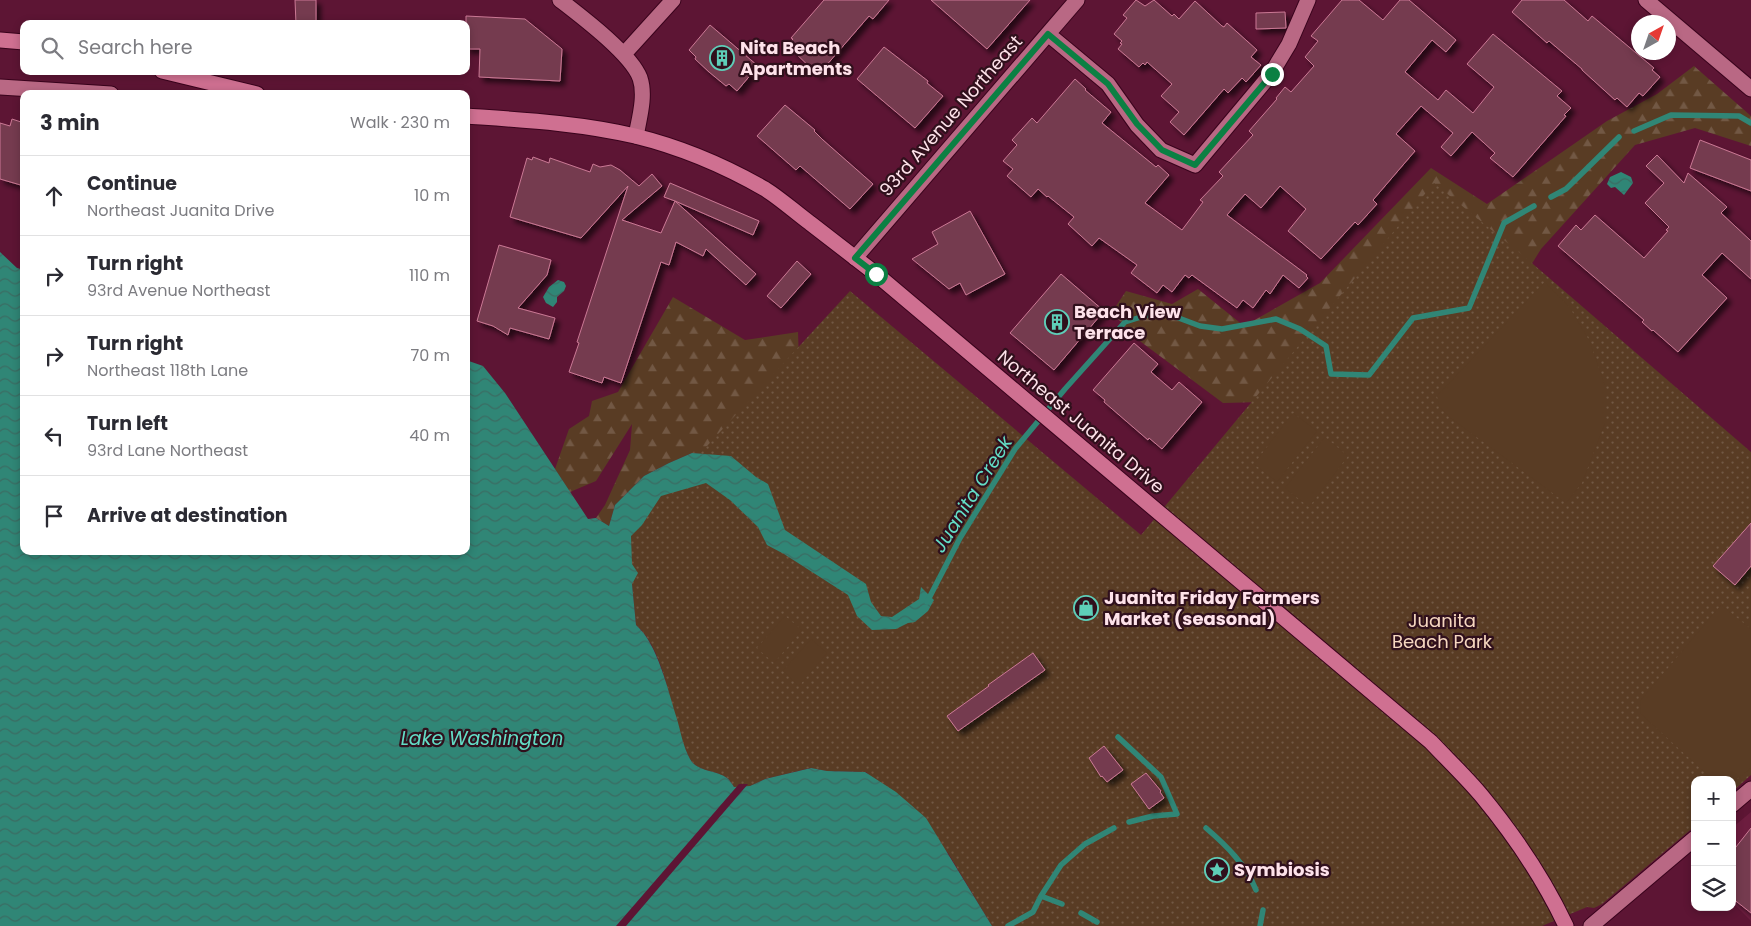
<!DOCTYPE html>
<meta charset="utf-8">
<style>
:root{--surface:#fff;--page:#f7f7f7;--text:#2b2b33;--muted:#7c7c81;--line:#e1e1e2}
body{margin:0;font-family:Poppins,sans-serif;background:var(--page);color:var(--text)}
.controls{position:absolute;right:15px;bottom:15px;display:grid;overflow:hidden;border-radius:10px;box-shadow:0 2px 8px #0003}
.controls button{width:45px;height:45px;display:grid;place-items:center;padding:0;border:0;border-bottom:1px solid var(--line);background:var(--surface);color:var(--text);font:25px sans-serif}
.compass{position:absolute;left:1631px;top:15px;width:45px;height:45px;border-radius:50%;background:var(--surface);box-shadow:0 2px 8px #0003;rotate:40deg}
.stop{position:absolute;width:15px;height:15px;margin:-11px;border:4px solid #0b8043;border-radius:50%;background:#fff}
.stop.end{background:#0b8043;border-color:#fff;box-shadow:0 1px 5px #0008}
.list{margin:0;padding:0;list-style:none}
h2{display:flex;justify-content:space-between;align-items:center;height:65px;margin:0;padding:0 20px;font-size:21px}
h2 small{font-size:16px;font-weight:400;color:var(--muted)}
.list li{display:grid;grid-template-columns:32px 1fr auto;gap:15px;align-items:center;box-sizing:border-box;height:80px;padding:0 20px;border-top:1px solid var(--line)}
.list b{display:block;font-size:19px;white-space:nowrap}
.list p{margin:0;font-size:16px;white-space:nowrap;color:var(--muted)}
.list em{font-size:16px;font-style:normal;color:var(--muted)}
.icon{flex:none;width:28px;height:28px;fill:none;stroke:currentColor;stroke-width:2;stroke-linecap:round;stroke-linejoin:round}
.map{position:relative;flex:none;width:1751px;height:926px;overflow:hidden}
.search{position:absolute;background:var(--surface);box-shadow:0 2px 8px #0003;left:20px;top:20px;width:450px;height:55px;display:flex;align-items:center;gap:12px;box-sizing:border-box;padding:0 18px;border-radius:10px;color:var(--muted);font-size:19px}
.panel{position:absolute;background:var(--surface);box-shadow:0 2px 8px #0003;left:20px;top:90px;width:450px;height:465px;border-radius:10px}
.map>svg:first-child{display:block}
.built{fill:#6d1d3f}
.forest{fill:url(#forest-firs)}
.park{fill:url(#park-dots)}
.pitch{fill:#593c24}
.water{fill:url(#water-waves)}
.pier{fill:#5d1534}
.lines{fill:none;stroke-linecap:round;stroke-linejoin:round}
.stream{stroke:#308676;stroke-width:5.5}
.building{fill:#753b4f;stroke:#cb7995;filter:url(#shadow)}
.minor-casing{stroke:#39031c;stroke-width:17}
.major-casing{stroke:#39031c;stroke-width:17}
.minor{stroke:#b96884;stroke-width:15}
.major{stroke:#cf7091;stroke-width:15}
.route{stroke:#0b8043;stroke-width:6}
.labels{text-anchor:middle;stroke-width:4.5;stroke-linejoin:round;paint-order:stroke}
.poi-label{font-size:18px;font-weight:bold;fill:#fee2ea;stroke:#30101c;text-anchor:start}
.street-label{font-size:18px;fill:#fee2ea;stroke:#30101c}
.park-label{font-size:18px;fill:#f6d7c0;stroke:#30101c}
.water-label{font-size:19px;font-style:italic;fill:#63ddc6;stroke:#30101c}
</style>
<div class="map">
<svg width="1751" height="926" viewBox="0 0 1751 926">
<defs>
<pattern id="forest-firs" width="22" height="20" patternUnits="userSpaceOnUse" patternTransform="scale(1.25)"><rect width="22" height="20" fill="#593c24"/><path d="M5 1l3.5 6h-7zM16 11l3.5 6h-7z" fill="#725844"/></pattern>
<pattern id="park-dots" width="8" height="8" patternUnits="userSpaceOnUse" patternTransform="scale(1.25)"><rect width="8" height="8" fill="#593c24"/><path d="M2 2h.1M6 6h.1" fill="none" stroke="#725844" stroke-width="1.8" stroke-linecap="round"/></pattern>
<pattern id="water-waves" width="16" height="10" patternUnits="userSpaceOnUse" patternTransform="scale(1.25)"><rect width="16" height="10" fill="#308676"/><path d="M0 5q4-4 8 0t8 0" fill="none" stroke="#3b6c63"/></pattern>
<filter id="shadow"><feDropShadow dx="4.5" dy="4.5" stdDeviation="2.5" flood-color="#0009"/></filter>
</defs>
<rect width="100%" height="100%" fill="#5d1534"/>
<!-- built -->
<path class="built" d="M1751,812V921L1732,902V828Z"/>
<!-- forest -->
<path class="forest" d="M1694,66L1751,116V146L1695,128L1635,145L1541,249L1491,330L1386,399L1223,403L1133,336L1112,312L1126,291L1172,304L1198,289L1244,326L1320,283L1431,168L1487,204L1607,121L1657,94Z
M673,297L745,340L798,332L799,362L952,379L989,408L1043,454L642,525L660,496L681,489L716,456L692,453L669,463L644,476L615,505L609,526L596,518L605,505L630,450L632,424L596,481L570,492L555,469L569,429L589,416L592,401L618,392Z"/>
<!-- park -->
<path class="park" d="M1434,183L1526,258L1751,452V775L1732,792V780H1695V826L1602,904L1594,908L1587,907L1542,926H992L948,853L866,772L827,771L810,768L765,779L750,786L734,787C732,784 730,780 727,778C717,770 697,772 690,759C671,723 668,652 636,625L632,584L624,536L850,291L1141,535Z"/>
<!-- pitch -->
<path class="pitch" d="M1545,282L1570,308L1589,340L1605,385V423L1582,483L1566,503L1448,416L1439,406L1437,396Z
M1293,413L1317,431L1277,482L1254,464Z
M1325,437L1348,456L1309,507L1285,488Z
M1721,605L1751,629V768L1732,783V780H1713L1640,713L1641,700Z
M785,616L802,630L774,663L757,648Z
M811,639L827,653L799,686L783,671Z"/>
<!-- water -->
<path class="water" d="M1621,172L1631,177L1633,183L1624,195L1615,187L1611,188L1607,184L1610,177Z
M0,252L17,268L24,270V551H466V360L483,366L505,393L588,519L596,518L609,526L615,505L644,476L669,463L692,453L731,456L756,477L768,484L785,530L866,584L871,602L881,616L892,617L919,599L921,587L934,600L928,611L915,622L908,623L896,629L872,630L857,616L848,595L784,554L767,545L758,527L730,500L706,483L661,496L642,525L631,536L632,564L638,573L632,584L636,625C658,644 668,691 677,719C681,733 683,746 690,759C697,772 717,770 727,778C730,780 732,784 734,787L750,786L765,779L811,768L827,771L865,772L896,792L926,818L992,926H0Z
M558,280L564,282L566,286L564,291L557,297V302L553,307L546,303L543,297L549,287Z"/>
<!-- pier -->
<path class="pier" d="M739,784H748L626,926H616Z"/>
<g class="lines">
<!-- stream -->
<path class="stream" d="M1634,131L1671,115L1739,116L1751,123
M1551,197L1566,189L1619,137
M927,602L960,538L1015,449L1065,389L1125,322L1160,311L1200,326L1222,329L1276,319L1300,329L1326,346L1331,374L1369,375L1413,318L1469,308L1504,223L1534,206
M1118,737L1161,777L1177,814L1153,816L1129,822
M1206,828C1227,846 1246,865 1256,890
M1041,896L1062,904
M1081,913L1097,922
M1008,926L1033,912L1041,896L1061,865L1085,844L1114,828
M1260,926L1263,910"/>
</g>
<!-- building -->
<path class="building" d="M295,0H316V24H296Z
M824,0H889L873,19L869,16L818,75L787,45L793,39L791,38Z
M931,0H1030L987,49Z
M1136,0L1145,6L1154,0L1172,16L1174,14L1179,19L1195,1L1222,26L1224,27L1227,23L1257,50L1251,57L1261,65L1246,82L1242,78L1228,93L1224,89L1184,135L1170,122L1179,112L1161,96L1172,84L1147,62L1145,65L1143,63L1139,67L1118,49L1122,44L1120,43L1122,41L1114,34L1127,18L1123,15Z
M1342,0H1359L1383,20L1400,0H1409L1456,40L1446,52L1432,40L1405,72L1438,100L1446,90L1473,113L1494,87L1467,64L1493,34L1562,91L1557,96L1571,108L1564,115L1566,116L1513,177L1490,158L1495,153L1472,132L1451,156L1441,147L1453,133L1421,106L1396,134L1415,151L1373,200L1377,204L1358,225L1355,222L1321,259L1288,231L1306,209L1280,186L1261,208L1245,194L1227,215L1307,275L1306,276L1308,278L1299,288L1283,275L1270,294L1266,290L1253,308L1243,300L1237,308L1192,275L1189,278L1185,275L1172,292L1163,285L1157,293L1131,273L1137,265L1099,238L1092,246L1068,224L1074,217L1048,196L1047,197L1038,189L1031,197L1007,176L1013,169L1003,161L1017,145L1012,140L1032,118L1037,123L1075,79L1086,89L1085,90L1111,112L1102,123L1156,167L1158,165L1169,175L1145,203L1182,230L1203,202L1200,200L1223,176L1219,172L1253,135L1249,131L1277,99L1276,98L1285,87L1291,92L1314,66L1305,57L1318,41L1311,36Z
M1522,0H1564L1588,21L1592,16L1654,68L1652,70L1660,77L1643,96L1639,93L1627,107L1617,98L1615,100L1582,70V69L1549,41L1547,43L1512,12Z
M1285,12L1286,28L1256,29V13Z
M466,16L525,19L562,49L560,81L479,77L480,49H466Z
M710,25L758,66L737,91L729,84L726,86L709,72L695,59L696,57L689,50Z
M884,47L928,81L927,83L943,96L915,128L857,79Z
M785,105L815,130L814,131L823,140L873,184L850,209L800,166L796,170L757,136Z
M12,119L24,123V186L0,179V123L10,126Z
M1700,140L1751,160V191L1690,168Z
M1657,155L1684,183L1688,173L1727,207L1721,213L1751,241V279L1722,253L1702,275L1727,298L1678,352L1653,330L1652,331L1642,322L1644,320L1558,246L1576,225L1581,230L1595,215L1644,258L1668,231L1666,230L1669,227L1645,203L1664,183L1646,166Z
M533,157L549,163L550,158L590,172L593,164L600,167L611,165L620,170L639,186L652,174L662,186L622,220L661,233L675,201L664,197L670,183L759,221L753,235L675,201L756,274L746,285L706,249L703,256L676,242L669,265L661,262L621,383L604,377L602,383L569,372L579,343L577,342L628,186L581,238L510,217L527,158L532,160Z
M970,211L1005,274L966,295L960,283L949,289L912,259L938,244L932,232Z
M499,245L551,260L547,275L518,308L555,318L549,339L510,328L508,335L493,326L477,321Z
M797,261L811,274L781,308L767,296Z
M1061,274L1104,311L1054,370L1010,333Z
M1134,343L1158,364L1151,372L1172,390L1179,382L1202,402L1162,449L1149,438L1148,440L1104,402L1105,400L1093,390Z
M1751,523V566L1735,585L1713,566Z
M1033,653L1045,670L958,731L947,716L989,686L988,685Z
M1104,746L1123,770L1107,782L1102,776L1101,777L1089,758Z
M1146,773L1161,791L1160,792L1164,798L1149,809L1131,784Z
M1751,828V913L1732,898V852Z"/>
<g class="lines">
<defs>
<path id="minor" d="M560,0C582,17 631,54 640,78C646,96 639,119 636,136
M1646,0L1751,89
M1048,34L1108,84L1137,125L1161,150L1195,165L1271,74L1289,44L1308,0
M624,54L673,0
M0,87L111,94
M855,258L1077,0
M1732,805L1751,789
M1591,926L1695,838"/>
<path id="major" d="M0,40L24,42
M162,71L257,94
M466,116C523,120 580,123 635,136C680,147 725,166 765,189C781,199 795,212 810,223C832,240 854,257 876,274L1431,742C1447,759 1465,776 1481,795C1514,835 1544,879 1566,926"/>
</defs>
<!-- minor casing -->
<use href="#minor" class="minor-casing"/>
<!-- major casing -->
<use href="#major" class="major-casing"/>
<!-- minor -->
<use href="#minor" class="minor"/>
<!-- major -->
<use href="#major" class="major"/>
</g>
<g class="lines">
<!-- route -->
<path class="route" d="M876,274L855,258L1048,34L1108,84L1137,124L1162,150L1195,165L1272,74"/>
</g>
<!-- icons -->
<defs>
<symbol id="building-ring" viewBox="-11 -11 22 22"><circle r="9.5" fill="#30101c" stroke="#5eceb8" stroke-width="1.5"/><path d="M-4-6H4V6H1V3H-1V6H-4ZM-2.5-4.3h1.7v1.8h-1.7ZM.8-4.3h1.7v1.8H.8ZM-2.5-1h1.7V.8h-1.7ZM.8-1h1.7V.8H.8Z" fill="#5eceb8"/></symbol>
<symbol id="shop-ring" viewBox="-11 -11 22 22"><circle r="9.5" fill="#30101c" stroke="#5eceb8" stroke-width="1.5"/><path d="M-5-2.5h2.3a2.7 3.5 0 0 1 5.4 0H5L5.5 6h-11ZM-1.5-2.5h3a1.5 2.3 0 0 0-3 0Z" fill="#5eceb8"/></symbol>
<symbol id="sight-ring" viewBox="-11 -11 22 22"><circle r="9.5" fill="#30101c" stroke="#5eceb8" stroke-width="1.5"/><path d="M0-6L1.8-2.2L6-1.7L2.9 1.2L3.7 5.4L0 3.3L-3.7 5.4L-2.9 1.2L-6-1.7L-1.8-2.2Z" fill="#5eceb8"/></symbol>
</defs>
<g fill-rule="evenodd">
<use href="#building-ring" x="708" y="44" width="28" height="28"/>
<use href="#building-ring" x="1043" y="308" width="28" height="28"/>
<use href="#shop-ring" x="1072" y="594" width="28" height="28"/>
<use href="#sight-ring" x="1203" y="856" width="28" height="28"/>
</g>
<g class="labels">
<!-- poi labels -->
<g class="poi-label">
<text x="740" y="54">Nita Beach<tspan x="740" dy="21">Apartments</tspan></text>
<text x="1074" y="318">Beach View<tspan x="1074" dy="21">Terrace</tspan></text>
<text x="1104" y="604">Juanita Friday Farmers<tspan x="1104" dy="21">Market (seasonal)</tspan></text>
<text x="1234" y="876">Symbiosis</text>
</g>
<!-- street labels -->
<g class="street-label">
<text transform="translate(951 116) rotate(-49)" y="6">93rd Avenue Northeast</text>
<text transform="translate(1081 422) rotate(40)" y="6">Northeast Juanita Drive</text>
</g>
<!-- park labels -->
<g class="park-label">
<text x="1442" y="627">Juanita<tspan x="1442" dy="21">Beach Park</tspan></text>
</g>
<!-- water labels -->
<g class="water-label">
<text transform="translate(972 494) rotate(-58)" y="7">Juanita Creek</text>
<text x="482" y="745">Lake Washington</text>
</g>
</g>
</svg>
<div class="controls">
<button>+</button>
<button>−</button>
<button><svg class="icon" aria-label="layers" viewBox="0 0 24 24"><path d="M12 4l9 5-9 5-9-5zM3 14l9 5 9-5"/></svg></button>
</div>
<svg class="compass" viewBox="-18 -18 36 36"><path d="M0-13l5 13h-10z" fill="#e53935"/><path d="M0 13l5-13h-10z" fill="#7c7c81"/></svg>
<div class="stop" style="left:876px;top:274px"></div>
<div class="stop end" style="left:1272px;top:74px"></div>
<div class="search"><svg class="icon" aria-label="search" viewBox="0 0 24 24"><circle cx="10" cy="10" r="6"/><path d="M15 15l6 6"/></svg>Search here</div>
<section class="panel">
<h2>3 min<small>Walk · 230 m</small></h2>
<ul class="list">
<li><svg class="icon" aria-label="ahead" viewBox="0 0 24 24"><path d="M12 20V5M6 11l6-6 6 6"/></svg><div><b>Continue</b><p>Northeast Juanita Drive</p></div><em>10 m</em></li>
<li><svg class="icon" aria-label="right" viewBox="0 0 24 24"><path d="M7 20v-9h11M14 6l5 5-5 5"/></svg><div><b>Turn right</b><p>93rd Avenue Northeast</p></div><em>110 m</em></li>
<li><svg class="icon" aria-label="right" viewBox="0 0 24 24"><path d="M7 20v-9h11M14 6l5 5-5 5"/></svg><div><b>Turn right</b><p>Northeast 118th Lane</p></div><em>70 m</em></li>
<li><svg class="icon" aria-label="left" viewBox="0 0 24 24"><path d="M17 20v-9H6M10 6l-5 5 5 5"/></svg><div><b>Turn left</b><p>93rd Lane Northeast</p></div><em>40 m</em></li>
<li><svg class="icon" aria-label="arrive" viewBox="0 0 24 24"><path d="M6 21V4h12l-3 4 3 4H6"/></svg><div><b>Arrive at destination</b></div></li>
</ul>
</section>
</div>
